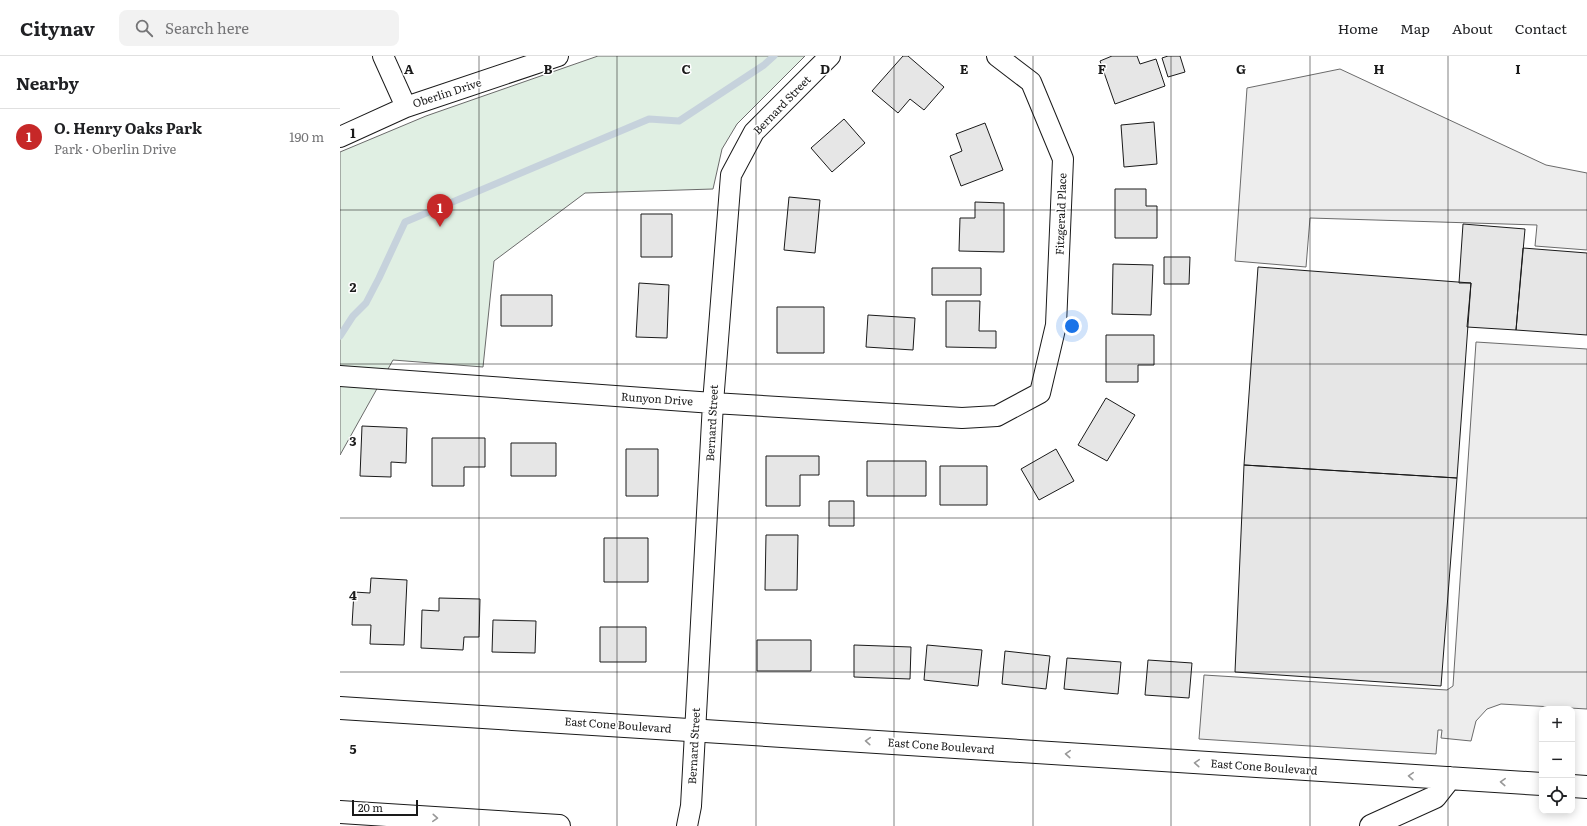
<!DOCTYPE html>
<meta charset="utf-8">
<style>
:root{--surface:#fff;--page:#f2f2f2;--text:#202124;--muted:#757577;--line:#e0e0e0;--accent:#c62828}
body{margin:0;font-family:Literata,serif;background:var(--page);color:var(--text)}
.controls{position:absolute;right:12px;bottom:12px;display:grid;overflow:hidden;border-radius:8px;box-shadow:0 2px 10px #0003}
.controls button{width:36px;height:36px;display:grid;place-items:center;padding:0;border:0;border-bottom:1px solid var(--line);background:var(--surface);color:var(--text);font:20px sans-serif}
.scale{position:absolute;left:12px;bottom:10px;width:66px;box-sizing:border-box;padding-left:4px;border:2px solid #1a1a1a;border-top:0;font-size:11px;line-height:14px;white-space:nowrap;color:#1a1a1a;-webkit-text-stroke:3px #fff;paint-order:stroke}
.you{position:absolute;left:732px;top:270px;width:14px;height:14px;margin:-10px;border:3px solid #fff;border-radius:50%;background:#1a73e8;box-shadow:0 0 0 6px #1a73e833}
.badge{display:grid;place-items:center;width:26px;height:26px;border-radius:50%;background:var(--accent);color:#fff;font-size:13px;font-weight:700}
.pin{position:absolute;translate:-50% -33px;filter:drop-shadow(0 1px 2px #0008)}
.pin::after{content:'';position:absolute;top:21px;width:14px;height:12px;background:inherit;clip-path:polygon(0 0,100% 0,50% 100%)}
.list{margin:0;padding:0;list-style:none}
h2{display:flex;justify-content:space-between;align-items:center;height:52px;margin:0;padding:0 16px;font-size:17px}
h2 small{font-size:13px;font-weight:400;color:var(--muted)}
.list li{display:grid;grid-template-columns:26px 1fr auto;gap:12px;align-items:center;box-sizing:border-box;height:56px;padding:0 16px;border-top:1px solid var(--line)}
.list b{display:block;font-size:15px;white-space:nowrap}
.list p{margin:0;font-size:13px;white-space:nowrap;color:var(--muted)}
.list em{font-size:13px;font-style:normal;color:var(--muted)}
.icon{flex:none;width:22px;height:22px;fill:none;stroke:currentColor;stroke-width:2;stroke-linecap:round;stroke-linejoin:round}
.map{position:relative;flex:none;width:1247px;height:770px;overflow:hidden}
header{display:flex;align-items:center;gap:24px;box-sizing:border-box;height:56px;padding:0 20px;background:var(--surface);border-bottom:1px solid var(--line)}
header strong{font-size:19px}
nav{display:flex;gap:22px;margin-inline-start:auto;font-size:14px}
.search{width:280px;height:36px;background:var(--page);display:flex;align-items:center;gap:10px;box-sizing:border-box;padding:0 14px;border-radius:8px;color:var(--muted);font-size:15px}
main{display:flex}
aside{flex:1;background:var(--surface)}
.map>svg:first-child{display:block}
.green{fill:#e0efe3;stroke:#6a6a6a}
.parking{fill:#ededed;stroke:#6a6a6a}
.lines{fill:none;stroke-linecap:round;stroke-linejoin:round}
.stream{stroke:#c6d2dc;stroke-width:7}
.building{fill:#e6e6e6;stroke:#1a1a1a}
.minor-casing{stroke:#1a1a1a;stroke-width:22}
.primary-casing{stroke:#1a1a1a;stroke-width:24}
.minor{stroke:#fff;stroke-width:20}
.primary{stroke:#fff;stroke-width:22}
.oneway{stroke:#989898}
.grid{fill:none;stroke:#1a1a1a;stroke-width:1;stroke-opacity:0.55}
.labels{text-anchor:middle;stroke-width:3;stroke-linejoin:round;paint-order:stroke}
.street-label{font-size:11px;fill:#1a1a1a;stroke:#fff}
.grid-label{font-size:13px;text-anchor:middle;font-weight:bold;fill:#1a1a1a;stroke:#fff;stroke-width:3;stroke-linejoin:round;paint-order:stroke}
</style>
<header>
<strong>Citynav</strong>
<div class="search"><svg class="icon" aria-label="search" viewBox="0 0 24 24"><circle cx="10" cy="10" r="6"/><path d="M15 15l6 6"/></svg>Search here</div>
<nav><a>Home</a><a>Map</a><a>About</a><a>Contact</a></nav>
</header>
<main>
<aside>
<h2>Nearby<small></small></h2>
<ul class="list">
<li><span class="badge">1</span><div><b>O. Henry Oaks Park</b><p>Park · Oberlin Drive</p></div><em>190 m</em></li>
</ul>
</aside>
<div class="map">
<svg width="1247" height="770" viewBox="0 0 1247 770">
<rect width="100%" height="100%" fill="#fff"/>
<!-- green -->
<path class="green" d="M258,0H465L397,68L382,93L373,133L245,137L154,205L143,311L53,304L0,399V96L86,60Z"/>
<!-- parking -->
<path class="parking" d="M1000,13L1206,109L1247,117V194L1195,190L1197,169L970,162L966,211L895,205L907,32Z
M1136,286L1247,293V653L1161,648L1147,653L1136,665L1131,685L1101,682L1102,674H1098L1096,698L859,683L864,619L1107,634L1113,630Z"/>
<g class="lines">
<!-- stream -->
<path class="stream" d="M0,280L13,260L26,247L39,222L65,166L309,63L339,65L424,9L434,0"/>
</g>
<!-- building -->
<path class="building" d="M563,0H568L604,31L584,54L570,43L558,57L532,35Z
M772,0H797L800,8L816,3L825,30L775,48L760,5Z
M828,0H840L845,16L828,21L822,2Z
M504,63L525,87L492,116L471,92Z
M814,66L817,108L784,111L781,69Z
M645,67L663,114L621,130L610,100L622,95L616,78Z
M775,133H806V150H817V182H775Z
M449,141L480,144L475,197L444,194Z
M635,146L664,147V196L619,195L620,162H635Z
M301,158H332V201H301Z
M1123,168L1185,173L1176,274L1127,271L1131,227H1119Z
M1183,192L1247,197V279L1176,274Z
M824,201H850L849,228H824Z
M773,208L813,209L811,259L772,258Z
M918,211L1131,227L1117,422L904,409Z
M592,212H641V239H592Z
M299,227L329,229L327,282L296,281Z
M161,239H212V270H161Z
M606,245H640L639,275H656V292L606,291Z
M437,251H484V297H437Z
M528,259L575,262L573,294L526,291Z
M766,279H814V309H798V326H766Z
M766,342L795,359L767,405L738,389Z
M22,370L67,372L66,407L51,406V421L20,420Z
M92,382H145V411H124V430H92Z
M171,387H216V420H171Z
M286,393H318V440H286Z
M716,393L734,425L699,444L681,413Z
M426,400H479V419H460V450H426Z
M527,405H586V440H527Z
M904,409L1117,422L1101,630L895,616Z
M600,410H647V449H600Z
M489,445H514V470H489Z
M426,479H458L457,534H425Z
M264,482H308V526H264Z
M31,522L67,524L64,589L30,588L31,569H12L14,536L30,537Z
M99,542L140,543L139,581H124L123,594L81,592L82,554L99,555Z
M153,564L196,565L195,597L152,596Z
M260,571H306V606H260Z
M417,584H471V615H417Z
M514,589L571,591L570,623L514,621Z
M587,589L642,594L638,630L584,624Z
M665,595L710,600L706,633L662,628Z
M727,602L781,606L778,638L724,633Z
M808,604L852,607L849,642L805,639Z"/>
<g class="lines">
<defs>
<path id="minor" d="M43,0L66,51
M0,81L66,51L218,0
M0,320L373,347L622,362L657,360L700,337L716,269L723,103L691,26L657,0
M347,770L351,750L373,347L391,119L414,76L490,0"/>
<path id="primary" d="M0,652L1202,728
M1232,730L1247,731
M0,756L219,770
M1031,770L1095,741L1110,722"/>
</defs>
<!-- minor casing -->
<use href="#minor" class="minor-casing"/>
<!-- primary casing -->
<use href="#primary" class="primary-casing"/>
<!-- minor -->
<use href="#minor" class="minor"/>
<!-- primary -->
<use href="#primary" class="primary"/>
</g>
<!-- one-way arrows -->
<defs><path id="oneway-chevron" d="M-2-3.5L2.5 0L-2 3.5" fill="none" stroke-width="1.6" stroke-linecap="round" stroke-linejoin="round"/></defs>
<g class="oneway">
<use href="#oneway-chevron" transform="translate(528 685) rotate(-176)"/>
<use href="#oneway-chevron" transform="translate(728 698) rotate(-176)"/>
<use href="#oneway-chevron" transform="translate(857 707) rotate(-176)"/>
<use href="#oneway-chevron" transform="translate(1071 720) rotate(-176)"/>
<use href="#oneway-chevron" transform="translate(1163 726) rotate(-177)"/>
<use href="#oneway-chevron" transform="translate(95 762) rotate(4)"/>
</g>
<!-- grid -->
<path class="grid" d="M139,0V770M277,0V770M416,0V770M554,0V770M693,0V770M831,0V770M970,0V770M1108,0V770M0,154H1247M0,308H1247M0,462H1247M0,616H1247"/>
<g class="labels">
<!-- street labels -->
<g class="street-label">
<text transform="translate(107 37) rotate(-18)" y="4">Oberlin Drive</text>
<text transform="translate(442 49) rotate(-46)" y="4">Bernard Street</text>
<text transform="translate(721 158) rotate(-88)" y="4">Fitzgerald Place</text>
<text transform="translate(317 343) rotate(4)" y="4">Runyon Drive</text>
<text transform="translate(372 367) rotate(-87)" y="4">Bernard Street</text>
<text transform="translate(278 669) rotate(4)" y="4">East Cone Boulevard</text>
<text transform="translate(354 690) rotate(-87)" y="4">Bernard Street</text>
<text transform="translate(601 690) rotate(4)" y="4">East Cone Boulevard</text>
<text transform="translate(924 711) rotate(4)" y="4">East Cone Boulevard</text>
</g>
</g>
<g class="grid-label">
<text x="69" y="18">A</text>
<text x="208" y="18">B</text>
<text x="346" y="18">C</text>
<text x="485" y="18">D</text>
<text x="624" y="18">E</text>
<text x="762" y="18">F</text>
<text x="901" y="18">G</text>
<text x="1039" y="18">H</text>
<text x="1178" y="18">I</text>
<text x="13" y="82">1</text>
<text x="13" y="236">2</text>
<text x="13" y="390">3</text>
<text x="13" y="544">4</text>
<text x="13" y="698">5</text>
</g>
</svg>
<div class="controls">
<button>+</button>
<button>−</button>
<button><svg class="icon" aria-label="locate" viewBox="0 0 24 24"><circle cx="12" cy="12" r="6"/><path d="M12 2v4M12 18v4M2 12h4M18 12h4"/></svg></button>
</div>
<div class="scale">20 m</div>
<div class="you"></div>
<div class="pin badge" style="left:100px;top:171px">1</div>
</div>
</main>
